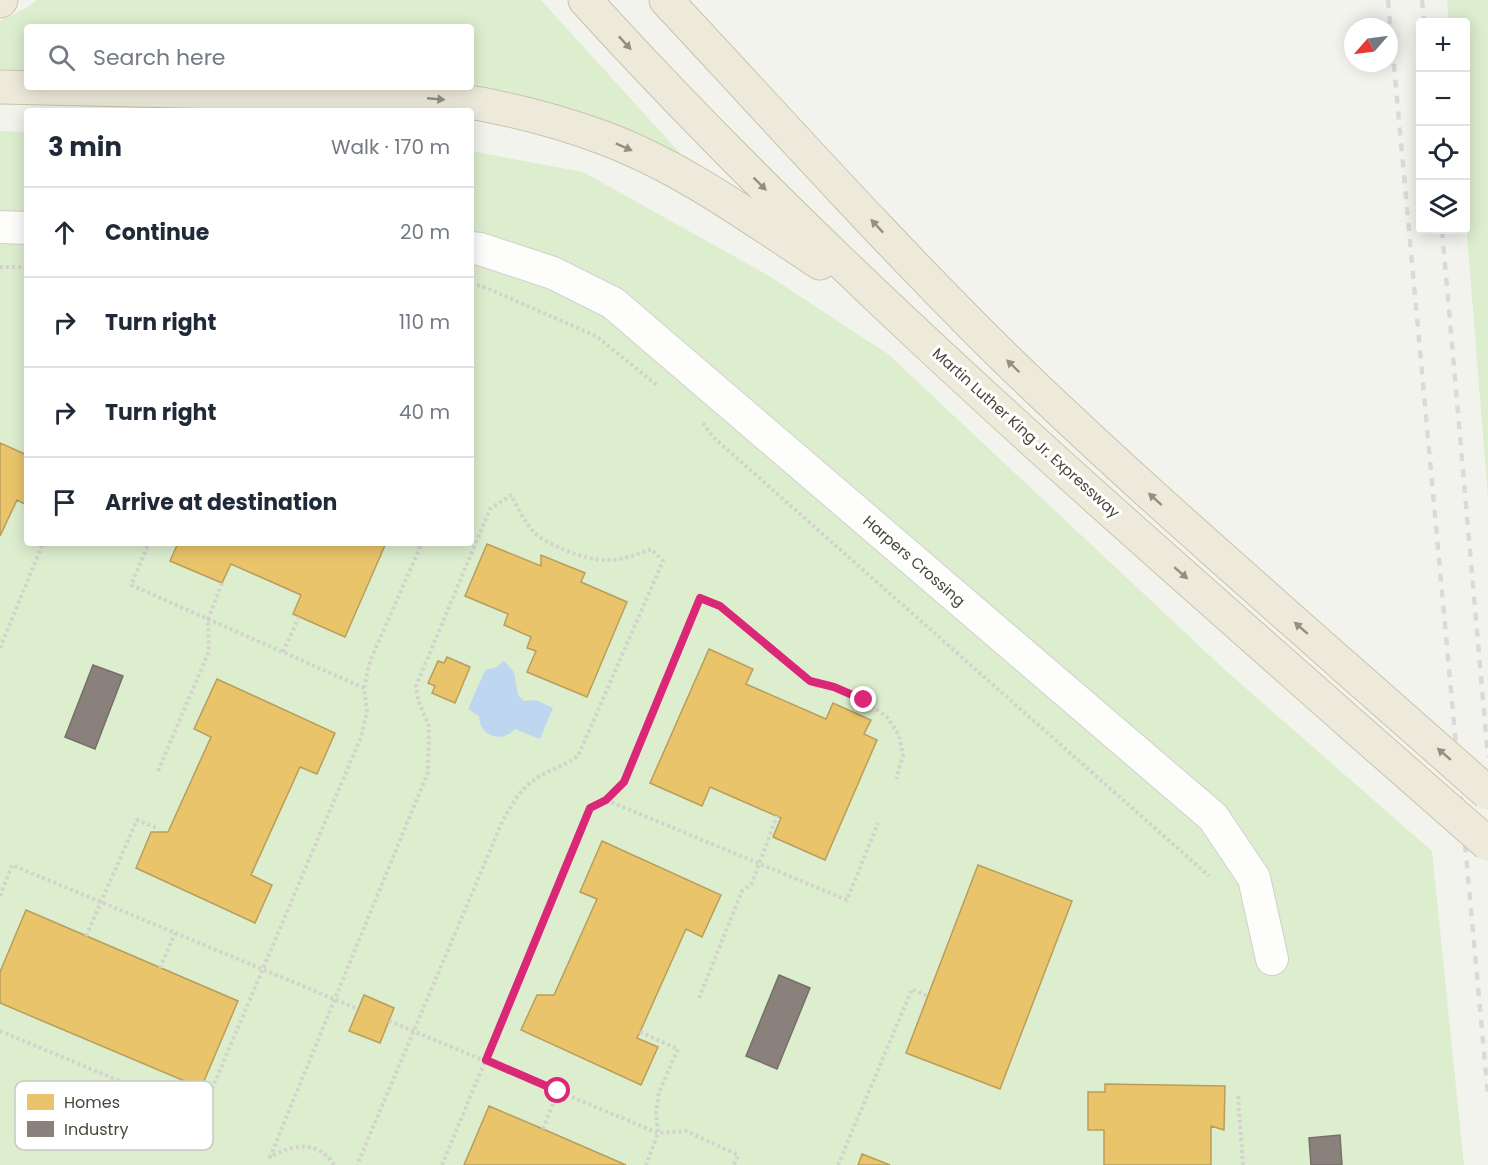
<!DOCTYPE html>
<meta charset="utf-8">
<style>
:root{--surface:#fff;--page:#f2f2f3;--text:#1f2937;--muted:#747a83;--line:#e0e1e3}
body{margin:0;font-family:Poppins,sans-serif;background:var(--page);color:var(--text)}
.controls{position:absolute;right:18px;top:18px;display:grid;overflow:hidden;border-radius:6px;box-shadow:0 3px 15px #0003}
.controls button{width:54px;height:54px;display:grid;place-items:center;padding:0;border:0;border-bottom:2px solid var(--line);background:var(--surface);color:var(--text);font:30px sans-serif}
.compass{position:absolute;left:1344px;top:18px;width:54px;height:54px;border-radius:50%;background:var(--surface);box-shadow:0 3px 15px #0003;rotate:242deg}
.stop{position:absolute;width:18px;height:18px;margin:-14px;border:4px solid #db2777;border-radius:50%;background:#fff}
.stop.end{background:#db2777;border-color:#fff;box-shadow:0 2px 6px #0008}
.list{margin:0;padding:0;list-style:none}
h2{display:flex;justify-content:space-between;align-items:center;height:78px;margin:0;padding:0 24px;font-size:26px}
h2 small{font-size:20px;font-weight:400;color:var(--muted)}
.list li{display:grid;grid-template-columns:39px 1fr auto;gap:18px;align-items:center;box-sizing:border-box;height:90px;padding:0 24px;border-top:2px solid var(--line)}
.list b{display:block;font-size:22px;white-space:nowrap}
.list em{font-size:20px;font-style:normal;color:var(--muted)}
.icon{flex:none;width:33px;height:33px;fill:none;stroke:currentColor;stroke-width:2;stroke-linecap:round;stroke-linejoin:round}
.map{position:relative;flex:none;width:1488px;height:1165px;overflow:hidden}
.search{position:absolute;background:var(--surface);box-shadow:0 3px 15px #0003;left:24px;top:24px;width:450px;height:66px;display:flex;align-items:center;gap:15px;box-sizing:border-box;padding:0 21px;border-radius:6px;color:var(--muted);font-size:22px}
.panel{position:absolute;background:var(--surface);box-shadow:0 3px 15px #0003;left:24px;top:108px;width:450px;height:438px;border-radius:6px}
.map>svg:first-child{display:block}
.green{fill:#ddeecf}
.water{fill:#bfd6f0}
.homes{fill:#e9c46a;stroke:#b99e5b;stroke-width:1.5}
.industry{fill:#8a817c;stroke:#776f68;stroke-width:1.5}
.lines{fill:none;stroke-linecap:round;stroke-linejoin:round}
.street-casing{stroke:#d1d0cb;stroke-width:34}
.highway-casing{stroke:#cac3a9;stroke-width:35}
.path{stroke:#d3d2cc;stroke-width:4;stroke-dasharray:3 3;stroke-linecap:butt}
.street{stroke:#fdfdfc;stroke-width:32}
.highway{stroke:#edeadb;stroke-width:33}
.rail{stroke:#dadada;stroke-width:4.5;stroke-dasharray:8 8;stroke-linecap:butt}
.highway-bridge-casing{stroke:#cac3a9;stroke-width:35;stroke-linecap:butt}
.highway-bridge{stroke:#edeadb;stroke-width:33}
.oneway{fill:#939082}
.route{stroke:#db2777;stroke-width:8}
.labels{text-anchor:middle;stroke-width:6;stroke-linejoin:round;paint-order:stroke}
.street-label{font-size:15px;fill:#4a4639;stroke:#fff}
.key{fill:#fff;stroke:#c9c8c4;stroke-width:1.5}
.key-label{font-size:16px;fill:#4a4639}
</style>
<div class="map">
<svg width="1488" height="1165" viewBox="0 0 1488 1165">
<rect width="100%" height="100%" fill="#f3f3ee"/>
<!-- green -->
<path class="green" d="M37,0H541L690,164L578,112L505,90L467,87H471V27H27V71L0,69V21L26,8Z
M1447,0H1488V498L1466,223V22H1449Z
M0,131L27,132V543H471V151L583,172L766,274L888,354L1224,669L1432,851L1464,1165H0Z"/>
<!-- water -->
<path class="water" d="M504,661L514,672L518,695L524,701L536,700L553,708L540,739L515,729C502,744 479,736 479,716L468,709L485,670L497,667Z"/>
<!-- homes -->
<path class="homes" d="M0,443L27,455V505L17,500L0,536Z
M178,543H386L345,637L293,614L301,595L231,564L222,583L170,561Z
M487,544L541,566V555L585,573L581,582L627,602L587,697L527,672L536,651L527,648L531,637L504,625L508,614L465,596Z
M709,649L753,669L746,684L826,719L833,703L871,720L864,734L877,740L825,860L773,837L781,818L710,787L702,806L650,783Z
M447,657L470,667L455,703L432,693L435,686L428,683L438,661L444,663Z
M217,679L335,733L317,774L300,767L251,875L272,885L255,923L136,868L151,832H168L211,737L194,729Z
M602,841L721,895L702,937L686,929L640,1032L637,1038L658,1047L641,1085L521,1030L537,995H554L597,899L580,892Z
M978,865L1072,901L1000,1089L906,1053Z
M26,910L238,1001L201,1088L0,1003V972Z
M364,995L394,1008L380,1043L349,1031Z
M1105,1084L1225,1086L1224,1130L1211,1126V1165H1104V1130H1088V1092H1105Z
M489,1106L543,1129L626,1165H464Z
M862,1154L890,1165H858Z"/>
<!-- industry -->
<path class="industry" d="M93,665L123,676L95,749L65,737Z
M779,975L810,988L777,1069L746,1056Z
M1340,1135L1342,1165H1311L1309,1138Z"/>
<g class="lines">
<defs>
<path id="street" d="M0,227L27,228
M471,248L480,249L553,273L613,303L1213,817L1254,878L1272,959"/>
<path id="highway" d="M585,0C821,260 1087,490 1349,722
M666,0C778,120 888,243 1005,358C1115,465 1230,565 1345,667
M0,1L1,0
M0,87C89,89 179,91 268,93C339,95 411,92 481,104C523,112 564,123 604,138C682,167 751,218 820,263"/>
</defs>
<!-- street casing -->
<use href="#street" class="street-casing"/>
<!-- highway casing -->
<use href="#highway" class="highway-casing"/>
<!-- path -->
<path class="path" d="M0,267H27
M471,285L482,286L596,336L658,386
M25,410H27
M703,423L713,437L1209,876
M0,648L43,543
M283,652L299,617
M364,688L370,661L422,543
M158,771L209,651L208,619L222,583
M606,800L847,900L878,823
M0,896L12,865L358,1009
M86,936L137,820L159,829
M160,968L175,933
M699,998L742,891L752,883L777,816
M389,1021L658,1133L686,1131L738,1155L734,1165
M0,1031L201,1115L361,737L367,711L364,688L131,585L149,543
M640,1032L678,1049L659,1092L656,1114L658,1133L646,1165
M1238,1096L1243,1165
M543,1129L558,1091
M334,1165C318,1139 292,1145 270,1157L428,772L429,726L418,700L416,686L490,509L511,495C518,508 525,524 536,534C544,541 556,546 565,550C598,564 618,563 651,549L663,561L578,756C566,765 552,769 540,776C522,786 513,803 503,820L357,1165
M442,1165L590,808L606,800L624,782L701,598L720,606L810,681L834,687L864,700L887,717L899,735L903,756L896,779
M838,1165L912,989L927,996"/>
<!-- street -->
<use href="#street" class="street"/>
<!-- highway -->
<use href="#highway" class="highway"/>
<!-- rail -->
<path class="rail" d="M1388,0L1488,1096
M1422,0L1424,22
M1442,230L1488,757"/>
<defs>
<path id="highway-bridge" d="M1345,667L1488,793
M1349,722L1488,844"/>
</defs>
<!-- highway-bridge casing -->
<use href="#highway-bridge" class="highway-bridge-casing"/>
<!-- highway-bridge -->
<use href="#highway-bridge" class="highway-bridge"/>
</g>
<!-- one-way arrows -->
<defs><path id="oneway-solid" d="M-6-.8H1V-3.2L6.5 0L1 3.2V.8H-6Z" transform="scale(1.5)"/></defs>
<g class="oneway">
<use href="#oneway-solid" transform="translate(625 43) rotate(47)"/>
<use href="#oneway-solid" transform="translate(436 99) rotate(5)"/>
<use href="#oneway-solid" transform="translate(624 147) rotate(24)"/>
<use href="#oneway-solid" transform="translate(760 184) rotate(45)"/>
<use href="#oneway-solid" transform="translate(877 226) rotate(-133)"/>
<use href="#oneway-solid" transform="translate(1013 366) rotate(-136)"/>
<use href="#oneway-solid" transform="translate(1155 499) rotate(-138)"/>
<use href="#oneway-solid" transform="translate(1181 573) rotate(41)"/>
<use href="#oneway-solid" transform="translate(1301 628) rotate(-139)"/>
<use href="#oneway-solid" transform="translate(1444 754) rotate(-139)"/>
</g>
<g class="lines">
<!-- route -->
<path class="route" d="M558,1091L486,1060L590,808L606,800L624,782L700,598L720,606L810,681L834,687L864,700"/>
</g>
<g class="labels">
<!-- street labels -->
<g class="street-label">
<text transform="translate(1026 433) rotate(42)" y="5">Martin Luther King Jr. Expressway</text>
<text transform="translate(914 561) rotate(41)" y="5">Harpers Crossing</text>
</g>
</g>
<!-- legend -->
<rect x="15" y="1081" width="198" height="69" rx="9" class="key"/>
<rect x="27" y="1094" width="27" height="16" fill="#e9c46a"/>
<rect x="27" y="1121" width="27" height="16" fill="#8a817c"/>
<g class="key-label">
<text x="64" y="1108">Homes</text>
<text x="64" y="1135">Industry</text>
</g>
</svg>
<div class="controls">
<button>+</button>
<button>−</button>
<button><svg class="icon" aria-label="locate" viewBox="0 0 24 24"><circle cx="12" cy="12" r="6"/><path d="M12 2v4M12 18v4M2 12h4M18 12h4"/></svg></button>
<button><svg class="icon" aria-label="layers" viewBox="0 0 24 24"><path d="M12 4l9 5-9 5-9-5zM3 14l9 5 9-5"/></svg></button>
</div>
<svg class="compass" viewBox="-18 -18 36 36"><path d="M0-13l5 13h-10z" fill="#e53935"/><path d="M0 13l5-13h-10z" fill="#747a83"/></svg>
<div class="stop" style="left:558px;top:1091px"></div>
<div class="stop end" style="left:864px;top:700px"></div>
<div class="search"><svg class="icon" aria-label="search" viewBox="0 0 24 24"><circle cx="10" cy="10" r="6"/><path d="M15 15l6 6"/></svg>Search here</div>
<section class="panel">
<h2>3 min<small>Walk · 170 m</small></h2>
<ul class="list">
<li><svg class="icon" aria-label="ahead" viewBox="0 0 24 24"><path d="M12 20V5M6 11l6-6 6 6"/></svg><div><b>Continue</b></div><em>20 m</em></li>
<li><svg class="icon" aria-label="right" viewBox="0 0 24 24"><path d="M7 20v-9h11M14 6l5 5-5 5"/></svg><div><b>Turn right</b></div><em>110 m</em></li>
<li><svg class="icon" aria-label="right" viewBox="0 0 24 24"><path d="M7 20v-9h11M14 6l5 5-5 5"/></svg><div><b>Turn right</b></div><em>40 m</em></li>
<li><svg class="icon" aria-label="arrive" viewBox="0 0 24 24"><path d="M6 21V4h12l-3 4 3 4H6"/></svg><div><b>Arrive at destination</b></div></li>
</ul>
</section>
</div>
